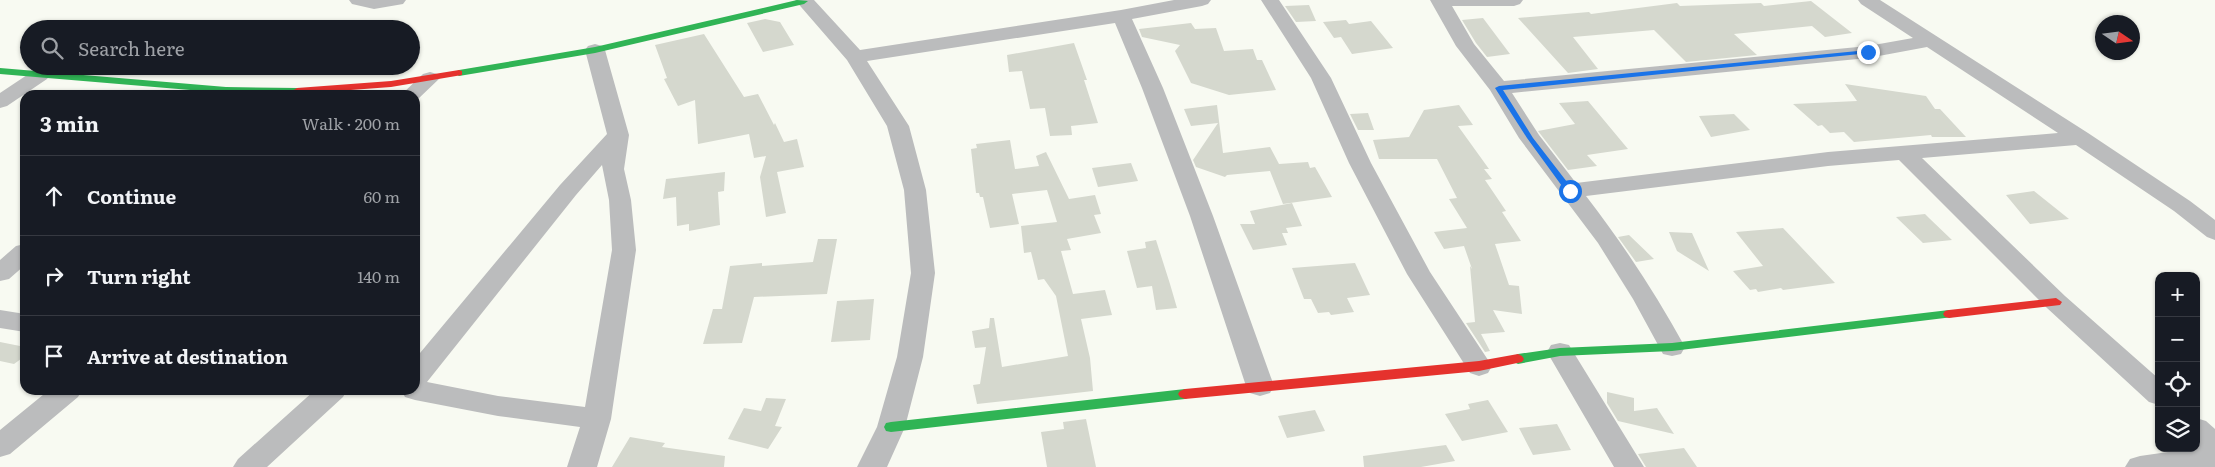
<!DOCTYPE html>
<meta charset="utf-8">
<style>
:root{--surface:#171b24;--page:#242831;--text:#f1f3f6;--muted:#9ea1a6;--line:#363941}
body{margin:0;font-family:Literata,serif;background:var(--page);color:var(--text)}
.controls{position:absolute;right:15px;bottom:15px;display:grid;overflow:hidden;border-radius:10px;box-shadow:0 1px 4px #0004}
.controls button{width:45px;height:45px;display:grid;place-items:center;padding:0;border:0;border-bottom:1px solid var(--line);background:var(--surface);color:var(--text);font:25px sans-serif}
.compass{position:absolute;left:2095px;top:15px;width:45px;height:45px;border-radius:50%;background:var(--surface);box-shadow:0 1px 4px #0004;rotate:103deg}
.stop{position:absolute;width:15px;height:15px;margin:-11px;border:4px solid #1a73e8;border-radius:50%;background:#fff}
.stop.end{background:#1a73e8;border-color:#fff;box-shadow:0 1px 5px #0008}
.list{margin:0;padding:0;list-style:none}
h2{display:flex;justify-content:space-between;align-items:center;height:65px;margin:0;padding:0 20px;font-size:21px}
h2 small{font-size:16px;font-weight:400;color:var(--muted)}
.list li{display:grid;grid-template-columns:32px 1fr auto;gap:15px;align-items:center;box-sizing:border-box;height:80px;padding:0 20px;border-top:1px solid var(--line)}
.list b{display:block;font-size:19px;white-space:nowrap}
.list em{font-size:16px;font-style:normal;color:var(--muted)}
.icon{flex:none;width:28px;height:28px;fill:none;stroke:currentColor;stroke-width:2;stroke-linecap:round;stroke-linejoin:round}
.map{position:relative;flex:none;width:2215px;height:467px;overflow:hidden}
.search{position:absolute;background:var(--surface);box-shadow:0 1px 4px #0004;left:20px;top:20px;width:400px;height:55px;display:flex;align-items:center;gap:12px;box-sizing:border-box;padding:0 18px;border-radius:28px;color:var(--muted);font-size:19px}
.panel{position:absolute;background:var(--surface);box-shadow:0 1px 4px #0004;left:20px;top:90px;width:400px;height:305px;border-radius:15px}
.map>svg:first-child{display:block}
.building{fill:#d5d8ce}
.lines{fill:none;stroke-linecap:round;stroke-linejoin:round}
.street{fill:#bbbcbd;fill-rule:evenodd}
.fast{fill:#30b455;fill-rule:evenodd}
.jam{fill:#e5322d;fill-rule:evenodd}
.route{fill:#1a73e8}
</style>
<div class="map">
<svg width="2215" height="467" viewBox="0 0 2215 467">
<rect width="100%" height="100%" fill="#f8faf2"/>
<!-- building -->
<path class="building" d="M1811,1L1852,33L1825,37L1812,26L1734,34L1757,55L1686,62L1654,30L1573,37L1598,69L1568,73L1518,18L1589,12L1591,14L1677,3L1680,6L1761,3L1764,6Z
M1309,5L1316,21L1296,22L1285,6Z
M1483,18L1510,54L1487,57L1476,43L1462,20Z
M765,19L780,22L794,45L763,52L747,23Z
M1346,20L1349,24L1371,21L1393,48L1352,54L1341,37L1334,38L1323,22Z
M1191,23L1195,29L1216,28L1224,51L1253,49L1257,60H1262L1276,90L1229,95L1191,83L1175,51L1180,45L1142,37L1139,29Z
M704,34L744,97L758,94L774,125L775,123L784,142L797,139L804,167L777,172L786,213L766,217L760,177L766,156L754,158L749,134L698,144L695,100L678,106L664,79L667,78L655,45Z
M1074,43L1087,80H1084L1098,123L1071,126L1072,135L1050,136L1045,108L1030,109L1022,71L1009,72L1007,55Z
M1845,84L1926,96L1935,109H1940L1966,137H1932L1931,135L1854,142L1844,132L1830,133L1822,125L1818,126L1793,104L1857,101Z
M1588,101L1628,149L1587,155L1597,166L1568,170L1538,131L1575,124L1559,103Z
M1217,105L1223,153L1270,147L1279,164L1308,162L1310,168L1315,167L1332,197L1283,204L1270,171L1227,175L1225,177L1196,167L1193,160L1218,123L1191,126L1184,109Z
M1459,105L1473,125L1458,126L1489,169H1484L1492,179L1485,180L1506,211L1502,212L1521,241L1495,244L1509,285L1519,286L1522,314L1493,310L1505,332L1481,334L1490,351L1485,352L1466,323L1475,322L1470,266L1472,269L1464,246L1444,249L1434,232L1467,228L1449,199L1457,198L1437,159H1379L1373,140L1409,137L1424,110Z
M1368,113L1374,130H1358L1350,114Z
M1734,114L1750,130L1711,137L1699,116Z
M1010,140L1015,169L1039,166L1036,156L1046,152L1069,199L1095,195L1101,214L1094,215L1101,233L1067,239L1071,250L1061,251L1073,294L1105,290L1112,315L1081,319L1090,358L1093,391L977,404L973,385L980,384L986,347L975,348L972,331L989,328L990,318H994L1002,367L1068,356L1056,296L1044,279L1038,280L1031,252L1024,253L1021,226L1057,222L1047,190L1012,194L1019,224L990,228L983,197H980L979,193H976L971,149L977,148L976,144Z
M1131,163L1138,181L1098,187L1092,168Z
M725,172L724,191L718,192L720,225L689,231V224L677,226L676,197L663,199L666,179Z
M2034,191L2069,219L2030,224L2006,195Z
M1292,203L1302,226L1286,228L1288,233H1282L1287,245L1253,250L1240,224H1255L1250,211Z
M1925,214L1929,218L1952,240L1923,243L1896,217Z
M1783,228L1835,283L1783,290L1781,288L1758,292L1756,289L1750,290L1733,271L1763,266L1736,232Z
M1669,232L1692,233L1709,271L1677,251Z
M1629,235L1654,259L1636,262L1618,237Z
M818,239H837L827,294L754,297L742,343L703,344L713,309H722L730,266L762,263V266L813,262Z
M1156,240L1170,284L1177,308L1156,310L1152,286L1137,288L1127,251L1146,248L1145,242Z
M1355,263L1370,295L1347,298L1354,312L1331,315L1329,312L1318,313L1311,299H1304L1292,268Z
M874,299L870,340L831,342L837,301Z
M0,342L25,347V356L14,364L0,361Z
M1607,392L1634,398V411L1657,408L1674,434L1618,421L1607,403Z
M766,398L786,399L775,426L782,427L768,449L728,439L744,408L761,411Z
M1488,400L1508,432L1462,441L1445,414L1470,409L1468,404Z
M1315,410L1325,431L1287,438L1278,416Z
M1086,419L1096,467H1047L1041,432L1064,429L1063,422Z
M1557,424L1571,450L1533,455L1519,428Z
M630,437L665,443L662,447L725,456L724,467H612Z
M1446,445L1455,461L1421,467H1364L1363,456Z
M1684,448L1697,467H1646L1638,454Z"/>
<g class="lines">
<!-- street -->
<path class="street" d="M349,0H406L403,4L374,9L352,4Z
M795,0H814L860,50L1121,10L1174,0H1211L1208,4L1202,6L1132,19L1163,88L1213,216L1274,386L1270,393L1260,396L1250,393L1246,386L1190,216L1142,88L1115,23L867,61L909,126L926,190L935,273L923,357L905,427L887,467H857L877,427L897,357L911,273L904,190L887,126L847,60Z
M1261,0H1279L1331,78L1371,163L1430,272L1492,366L1488,373L1479,376L1470,373L1407,274L1349,163L1311,78Z
M1430,0H1523L1520,4L1514,6H1452L1474,44L1504,81L1868,46L1913,38L1861,4L1858,0H1880L2088,133L2190,201L2215,220V240L2207,237L2174,211L2076,145L1922,158L2065,296L2159,379V405L2149,402L2047,308L1899,160L1828,166L1586,196C1623,244 1656,294 1685,347L1681,354L1672,356L1663,354L1633,299L1598,243L1519,138L1490,90L1456,46ZM1927,47L2058,133L1828,152L1576,183L1539,135L1512,93L1868,58Z
M595,44L602,46L605,50L629,135L624,169L631,200L636,250L611,419L597,467H567L580,427L498,416L415,400L405,397L401,390H415V359L560,185L607,134L585,50L588,46ZM602,165L609,200L612,250L585,407L498,396L427,382L576,195Z
M40,69L47,71L50,75L47,79L7,106L0,108V93L33,71Z
M430,72L437,74L440,78L418,99L415,100V95H401L423,74Z
M25,244V265L9,279L0,281V260L16,246Z
M0,310L25,314V332L0,328Z
M1560,343L1569,345L1644,467H1614L1547,352L1551,345Z
M49,390H82L78,397L10,454L0,457V430Z
M315,390H347L343,397L267,467H233L238,459Z
M2196,418L2206,421L2215,429V467H2125L2130,459L2140,456L2196,448Z"/>
<!-- fast -->
<path class="fast" d="M797,0L808,1L804,4L595,53L459,76L454,73L459,70L595,47Z
M0,68L226,87L297,88L302,91L297,94L226,93L0,74Z
M1949,310L1953,311L1955,314L1953,317L1672,351L1560,356L1518,364L1514,362L1512,359L1514,356L1518,354L1560,348L1672,343Z
M1185,389L1190,391L1192,394L1190,397L1185,399L891,432L886,431L884,427L886,423L891,422Z"/>
<!-- jam -->
<path class="jam" d="M459,70L462,71V75L391,87L297,94L292,91L297,88L391,81Z
M2056,298L2062,302L2060,305L1949,318L1945,317L1943,314L1945,311L1949,310Z
M1518,354L1522,356L1524,359L1522,362L1479,371L1185,399L1180,397L1178,394L1180,391L1185,389L1479,361Z"/>
</g>
<!-- route -->
<path class="route" d="M1868,50L1871,52L1870,53L1503,90L1533,138L1574,191L1570,194L1567,193L1527,138L1495,88L1499,86Z"/>
</svg>
<div class="controls">
<button>+</button>
<button>−</button>
<button><svg class="icon" aria-label="locate" viewBox="0 0 24 24"><circle cx="12" cy="12" r="6"/><path d="M12 2v4M12 18v4M2 12h4M18 12h4"/></svg></button>
<button><svg class="icon" aria-label="layers" viewBox="0 0 24 24"><path d="M12 4l9 5-9 5-9-5zM3 14l9 5 9-5"/></svg></button>
</div>
<svg class="compass" viewBox="-18 -18 36 36"><path d="M0-13l5 13h-10z" fill="#e53935"/><path d="M0 13l5-13h-10z" fill="#9ea1a6"/></svg>
<div class="stop" style="left:1570px;top:191px"></div>
<div class="stop end" style="left:1868px;top:52px"></div>
<div class="search"><svg class="icon" aria-label="search" viewBox="0 0 24 24"><circle cx="10" cy="10" r="6"/><path d="M15 15l6 6"/></svg>Search here</div>
<section class="panel">
<h2>3 min<small>Walk · 200 m</small></h2>
<ul class="list">
<li><svg class="icon" aria-label="ahead" viewBox="0 0 24 24"><path d="M12 20V5M6 11l6-6 6 6"/></svg><div><b>Continue</b></div><em>60 m</em></li>
<li><svg class="icon" aria-label="right" viewBox="0 0 24 24"><path d="M7 20v-9h11M14 6l5 5-5 5"/></svg><div><b>Turn right</b></div><em>140 m</em></li>
<li><svg class="icon" aria-label="arrive" viewBox="0 0 24 24"><path d="M6 21V4h12l-3 4 3 4H6"/></svg><div><b>Arrive at destination</b></div></li>
</ul>
</section>
</div>
